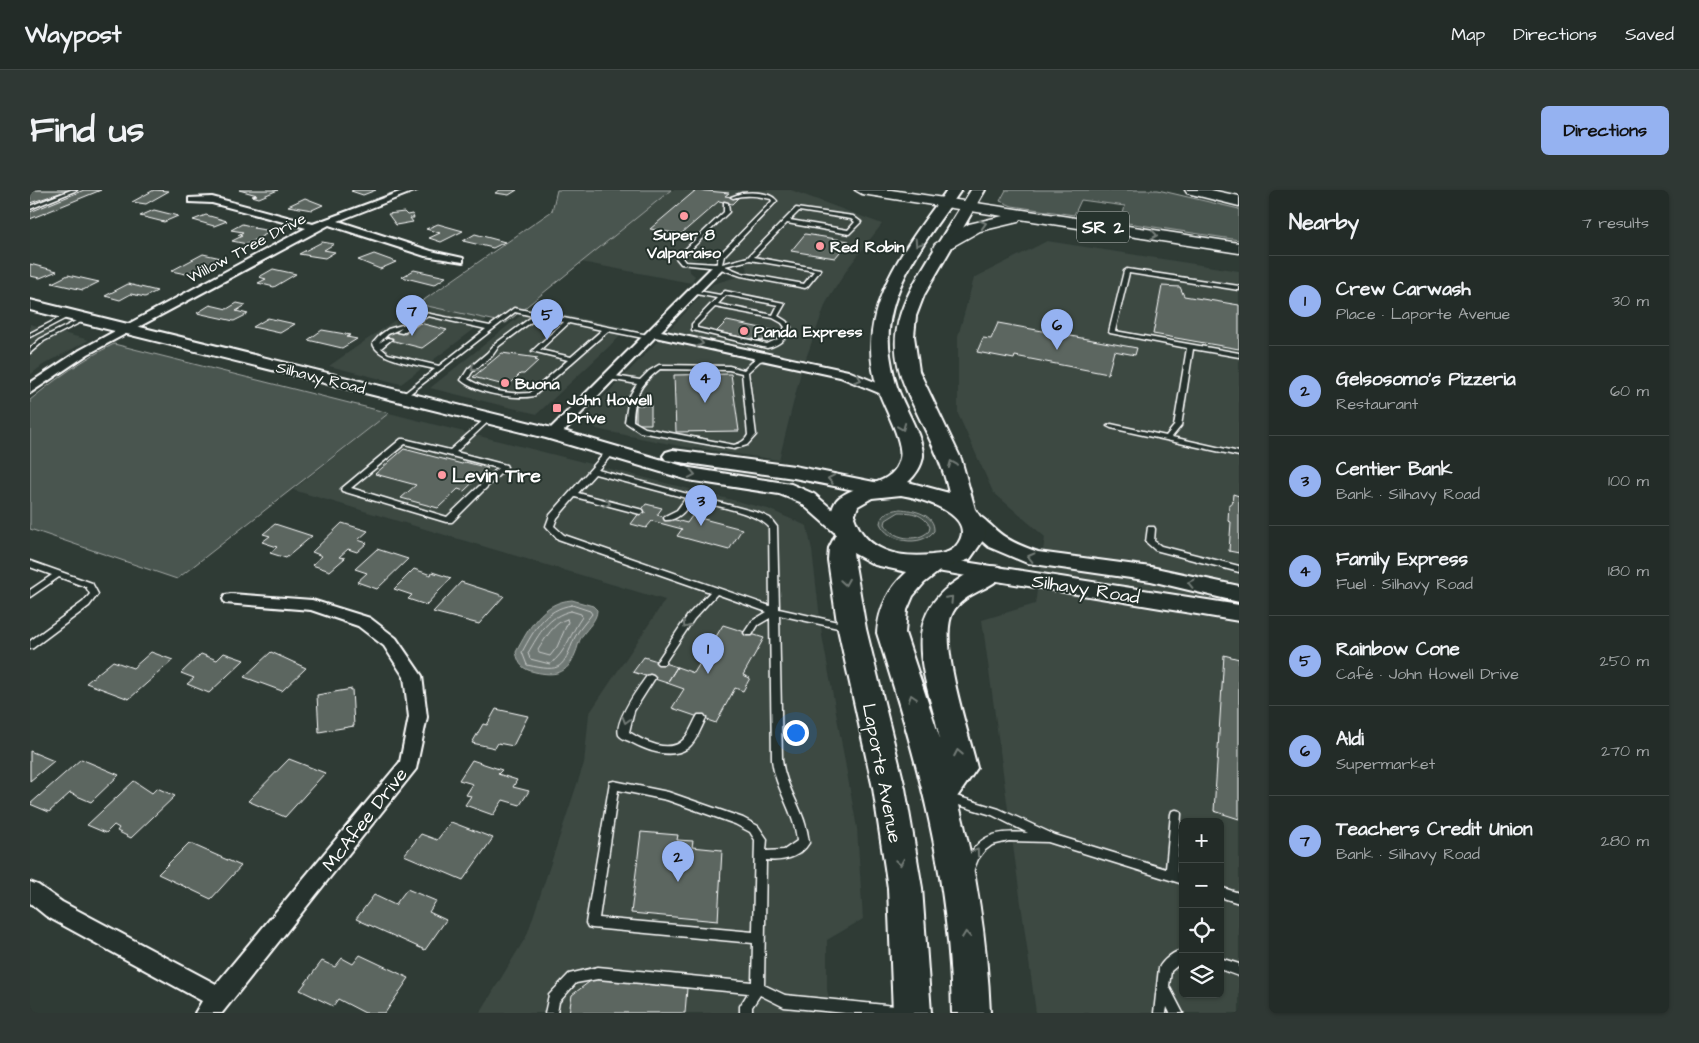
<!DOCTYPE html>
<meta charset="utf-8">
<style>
:root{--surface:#232c28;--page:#2f3834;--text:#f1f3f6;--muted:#a3a7a8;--line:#404845;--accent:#95b2f1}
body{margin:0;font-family:"Architects Daughter",sans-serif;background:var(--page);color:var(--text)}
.controls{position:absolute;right:15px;bottom:15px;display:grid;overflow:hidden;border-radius:8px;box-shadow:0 1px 4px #0004}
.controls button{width:45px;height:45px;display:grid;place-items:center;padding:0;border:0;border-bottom:1px solid var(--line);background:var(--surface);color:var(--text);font:25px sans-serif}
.you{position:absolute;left:765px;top:542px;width:18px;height:18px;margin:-12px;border:4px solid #fff;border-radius:50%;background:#1a73e8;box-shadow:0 0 0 8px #1a73e833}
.badge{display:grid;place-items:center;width:32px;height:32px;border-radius:50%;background:var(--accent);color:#111;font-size:16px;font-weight:700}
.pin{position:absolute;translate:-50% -41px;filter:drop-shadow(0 1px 2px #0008)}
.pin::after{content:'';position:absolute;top:26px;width:18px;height:15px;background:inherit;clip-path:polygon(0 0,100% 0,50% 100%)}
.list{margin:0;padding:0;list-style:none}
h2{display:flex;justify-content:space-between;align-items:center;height:65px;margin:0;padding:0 20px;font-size:21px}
h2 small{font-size:16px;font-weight:400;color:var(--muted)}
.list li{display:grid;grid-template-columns:32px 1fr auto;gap:15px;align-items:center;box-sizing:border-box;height:90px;padding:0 20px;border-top:1px solid var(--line)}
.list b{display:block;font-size:19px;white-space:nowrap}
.list p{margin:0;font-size:16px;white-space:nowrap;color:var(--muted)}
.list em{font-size:16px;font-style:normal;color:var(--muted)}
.icon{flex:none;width:28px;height:28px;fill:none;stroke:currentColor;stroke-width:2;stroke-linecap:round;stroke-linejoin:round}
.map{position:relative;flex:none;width:1209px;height:823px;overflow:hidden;border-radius:8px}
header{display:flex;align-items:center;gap:30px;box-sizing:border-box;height:70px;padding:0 25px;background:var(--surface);border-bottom:1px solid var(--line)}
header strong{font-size:24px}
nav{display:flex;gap:28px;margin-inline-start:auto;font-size:18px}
.intro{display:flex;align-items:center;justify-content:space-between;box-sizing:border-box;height:120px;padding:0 30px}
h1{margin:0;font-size:35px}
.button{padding:12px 22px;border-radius:8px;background:var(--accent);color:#111;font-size:18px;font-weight:700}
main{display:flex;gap:30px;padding:0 30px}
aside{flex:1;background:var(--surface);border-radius:8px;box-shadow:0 1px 4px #0004}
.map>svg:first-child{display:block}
.built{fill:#3c4842;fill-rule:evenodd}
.green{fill:#4a544f;stroke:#a4aaa7;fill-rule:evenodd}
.water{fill:#707975;stroke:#a9afac}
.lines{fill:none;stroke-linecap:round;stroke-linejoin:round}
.shore{stroke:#c6c9c8;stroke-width:1}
.building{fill:#5b6661;stroke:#fff}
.lane-casing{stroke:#fff;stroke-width:3}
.street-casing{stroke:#fff;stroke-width:4}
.secondary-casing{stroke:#fff;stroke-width:4}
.primary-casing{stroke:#fff;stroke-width:4}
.highway-casing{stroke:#fff;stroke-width:3}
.lane{fill:#26332d;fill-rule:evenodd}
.street{fill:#26332d;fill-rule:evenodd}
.secondary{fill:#26332d;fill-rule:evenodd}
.primary{fill:#26332d;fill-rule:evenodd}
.highway{fill:#26332d;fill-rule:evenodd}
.oneway{stroke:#727a76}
.poi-dot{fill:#ff9aa2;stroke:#26332d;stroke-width:2}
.labels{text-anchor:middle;stroke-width:4;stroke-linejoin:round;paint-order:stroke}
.far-poi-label{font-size:16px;font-weight:bold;fill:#fff;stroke:#26332d;text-anchor:start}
.far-street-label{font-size:16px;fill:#fff;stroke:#26332d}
.shield{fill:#26332d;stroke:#bec2c0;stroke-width:1}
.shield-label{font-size:18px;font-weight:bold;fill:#fff}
.poi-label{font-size:19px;font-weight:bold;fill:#fff;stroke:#26332d;text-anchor:start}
.street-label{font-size:19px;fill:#fff;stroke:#26332d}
</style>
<header>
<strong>Waypost</strong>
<nav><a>Map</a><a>Directions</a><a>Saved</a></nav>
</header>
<div class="intro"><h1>Find us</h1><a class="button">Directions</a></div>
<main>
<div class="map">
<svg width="1209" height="823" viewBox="0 0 1209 823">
<rect width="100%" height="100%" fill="#2f3b35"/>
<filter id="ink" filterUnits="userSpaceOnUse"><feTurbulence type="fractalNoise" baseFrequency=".02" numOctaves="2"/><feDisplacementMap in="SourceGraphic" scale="10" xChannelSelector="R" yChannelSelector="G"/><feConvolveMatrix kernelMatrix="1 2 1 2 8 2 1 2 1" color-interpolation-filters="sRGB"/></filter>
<g filter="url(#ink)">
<!-- built -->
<path class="built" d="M641,0H761L852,34L818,78L796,113L771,182L749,270L650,256L575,241L567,239L559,233L558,228L563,218L683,94L713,85L718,79L712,72L701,67L686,66L669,68L658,74L659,81L665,86L661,93L551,72Z
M1017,51L1209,81V823H1006L952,430L1005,414L1015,347L963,302L928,224V146L944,88ZM1153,632H1190V804H1153Z
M388,114L458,129L371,194L299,176Z
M500,118L599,138L507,224L400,198Z
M0,134L59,150L13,175L0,185Z
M359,223L738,319L777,336L782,360L792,445L827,638L833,729L797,750V800L803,823H450L497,745L554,573L559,524L635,410L263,300Z"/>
<!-- green -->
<path class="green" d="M527,0H641L476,133L388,114L522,21Z
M976,0H1128L1209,19V50L1091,32L1095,16L1051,10L1044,25L982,16L970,11Z
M84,154L359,223L147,389L0,339V210C27,188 53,169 84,154Z
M870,319C884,320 905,324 904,341C891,358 857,352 850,333C852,322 861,321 870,319ZM869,322C881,322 894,324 900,337L899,341C887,353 862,349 855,334L856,330Z"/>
<!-- water -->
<path class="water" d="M542,410L563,416L567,420C567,430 558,437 552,446C548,452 548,458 545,464C537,485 524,486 505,482C492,479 489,475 486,462C499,438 512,412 542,410Z"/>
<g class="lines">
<!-- shore -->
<path class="shore" d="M542,415L560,421L562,424C557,431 549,439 545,447C532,478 533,483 497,475L492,462C504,440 515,419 542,415Z
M541,421L551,424L552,427C541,442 536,463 520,474L500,469L498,463C509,444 518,426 541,421Z
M537,429L538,432L527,457L520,466L509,463L508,460C515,449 524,432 537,429Z"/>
</g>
<!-- building -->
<path class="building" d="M0,0H39L0,13Z
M54,0H71L0,29V22Z
M124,0L139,1L116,14L102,12Z
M209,0H248L229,8L222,6L227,5Z
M324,0H346L333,5L321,1Z
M470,0H487L479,5L465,3Z
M666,0L699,3L695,6L708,8L702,14L689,11L651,44L620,39Z
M275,8L293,15L282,20L258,16Z
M124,20L148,26L134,32L110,26Z
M374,22L377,25L382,24L384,28H380L383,32L366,35L358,24Z
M176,25L197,31L184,36L163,30Z
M212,34L225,37L223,38L242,41L217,54L202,51L212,46L208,45L213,42L201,40Z
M408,34L433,41L411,52L399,48L410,43L396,39Z
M445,44L475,52L463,58L433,51Z
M775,44L819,51L805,68L761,61Z
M292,52L304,54L294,60L305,62L295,68L269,64Z
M173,64L191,68L156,84L141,81Z
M344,64L366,72L350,79L328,70Z
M0,74L27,81L10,88L0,86Z
M243,79L266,84L244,97L228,93L236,89L229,87Z
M384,80L416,87L404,95L372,87Z
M38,85L69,92L53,100L22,93Z
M98,94L127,101L115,107L101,104L90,110L75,106Z
M1132,96L1150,97L1154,106L1209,115V159L1123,144Z
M207,113L216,115L206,121L218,124L204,131L167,123L180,115L197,119Z
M238,128L265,134L250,143L223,137Z
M697,131L741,140L732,151L686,142Z
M390,133L417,140L392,158L352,148L362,141L375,144Z
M968,133L1107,158L1105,165L1084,161L1078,184L985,166L984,169L947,162L953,148L961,149Z
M292,140L321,145L317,147L327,149L312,158L278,150Z
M472,163L508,168L505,170L508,171L494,184H490L478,196L443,187Z
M701,184L709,241L646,242L644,185Z
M606,215H621V234H606Z
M374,259L432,274L435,272L458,278L434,301L428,299L408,318L371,308L386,295L345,284Z
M1203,304L1209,306V363L1199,361L1201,332L1198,331L1199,314H1202Z
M616,314L632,318L627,325L638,328L657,333L662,326L712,339L699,360L647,346L652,339L622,331L616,338L601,334Z
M312,333L338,341L328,350L337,353L327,362L318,359L309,367L315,368L300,381L282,375L292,366L282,362Z
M245,334L282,346L256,368L240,363L247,357L232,352L240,346L233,344Z
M347,359L378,369L347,399L327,392L337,383L325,379Z
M384,379L401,385L402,382L421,388L396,415L378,409L382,405L364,399Z
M431,392L474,406L449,434L403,422Z
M693,435L734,448L713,485L720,488L713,501L705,498L686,533L642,518L654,499L637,493L647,477L664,483Z
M121,462L143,470L99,509L56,493L83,471L103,478Z
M241,462L276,478L252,501L214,487Z
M194,463L214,470L179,503L157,494L164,488L151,483L171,464L187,470Z
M1194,465L1209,469V629L1184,621Z
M614,467L647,477L637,493L603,482Z
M322,499L324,536L289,542L287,505Z
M466,519L498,526L483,556L468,553L465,558L442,553L453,534L457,535Z
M0,561L24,571L0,591Z
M51,569L89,585L61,612L40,603L19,622L0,614Z
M259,569L295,583L255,627L218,611Z
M442,570L472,580L468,584L487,590L483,597L499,601L490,615L473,610L463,625L435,615L441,606L436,605L443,594L429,590Z
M104,591L122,603L127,598L145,606L101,648L87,641L89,638L84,635L76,643L57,635Z
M421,632L463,648L433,690L374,665L391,644L407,650Z
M611,642L648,645L647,650L663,651L662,657L692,660L688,731L601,723Z
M159,653L211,676L181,709L128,684Z
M377,699L406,711L399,722L416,730L395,760L326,729L344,705L365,715Z
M330,765L379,788L355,823H335L308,809L303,816L270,800L292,771L305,777L312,768L323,774Z
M563,789L657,798L655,823H539L542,805Z"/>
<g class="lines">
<defs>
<path id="lane" d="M41,0H47L0,19V16Z
M712,3C723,2 741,2 747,11L694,66L692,74L718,67L766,18L823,26L831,32L819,44L757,33L724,67L790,79V81L777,97L775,98L711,86L688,78L651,74L646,68L647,67L694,22V12L698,13L699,22L652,68L655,72L687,74L689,65L742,11L741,9C728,6 716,4 703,8L701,7ZM769,21L821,29L825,32L818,40L760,30ZM720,70L784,81L774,94L712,83L695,76Z
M1097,79L1209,96V100L1099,83L1085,141L1209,163V167L1163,159L1151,236L1142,247L1209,262V266L1081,238L1077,236L1081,234L1136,246L1144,236L1157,158L1080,143L1079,142L1094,81Z
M663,100L690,105L695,101L754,113L755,114L748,126L756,131L761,137C756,149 750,155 737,158L662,140V134L687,108L661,103V101ZM696,105L748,115L743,125L688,114ZM685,117L743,128L752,133L755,137L748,149L737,154L667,138V135Z
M484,118L618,145L621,147L618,149L578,141L504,206C485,210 445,203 431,190L438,179L457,163L465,154L503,126L485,122L373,209L370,207L371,206L405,179C389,175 346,170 343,153L350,145L358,139L379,133L395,123L460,136ZM398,126L456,139L409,176L358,164L351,158L362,149L357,148L349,153L358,144L372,138L367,142L372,143ZM508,127L534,132L502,161L538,170L500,203C480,205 455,200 438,189L442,182L462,166L469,156ZM539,133L572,140L541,167L510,160Z
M37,124L42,125L0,147V143Z
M52,128L57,129L14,151L0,163V158L10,149Z
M739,165L742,167L741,168L730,171L718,182L726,245L717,255L704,259L610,242L595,232L599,207L607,194L579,189L576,187L579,185L610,190L619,181L629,175L699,176L714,180L726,168ZM630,179L699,180L712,183L718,245C715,251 711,253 704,255L615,238L603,231C604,206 610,194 630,179Z
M459,226L462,228L461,229L426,262L476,275L477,277L422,332H416L312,301L311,299L371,249H374L420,260L457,227ZM375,254L468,278L417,327L321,298Z
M579,258H585L586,260L568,280L729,323L740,328L747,337L749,419L817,434L821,437L817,440L749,425L752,570C756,601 776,620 779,653C770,668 752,672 736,670L734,795L755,805L875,817L880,819L881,823H815L754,817L730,805L722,817V823H710V816L718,803L568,789L546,793L529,812L527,823H515L519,805L539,784L568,777L722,792L723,753L562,738L558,737L556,733L580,592L584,591L638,602L713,628L728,636L737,649L736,661L754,660L767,651C765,622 745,599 742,570L740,428L728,435L722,445H716L714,443L722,431L737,422L687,404L664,429L634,474H628L626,472L628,470L658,425L680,402L528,349L516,336L520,325ZM565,284L656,308L647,320L635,326L634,328L635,330C648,331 656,320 663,310C682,315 727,323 739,337L740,416L534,345L524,336L527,328L545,307L610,324L614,322L613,320L548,303ZM588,600L637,610L705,634L720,642L725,650L723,742L569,728Z
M1118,337H1124L1125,339L1124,351L1131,356L1209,376V382L1125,360L1116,352Z
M0,371L62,393L68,404L59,416L3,458L0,459V451L53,412L60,404L56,397L29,387L0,407V400L22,385L0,377Z
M620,485L623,486L625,488L604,521L599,542C613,551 640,565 654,549C660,543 663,533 668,525H674L676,528C671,537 667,551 658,558C640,570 615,560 599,551C596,550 591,548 589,545C584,531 609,497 617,486Z
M916,603L969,619L1025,645L1136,679L1141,624L1142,621L1146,620L1150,621L1151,624L1147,682L1153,684V694L1018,652L979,651L962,655L954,661L948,669L942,684L938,686L934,684L932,681C946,645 961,641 998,643L962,625L912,610L911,607L912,604Z
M1190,697L1209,703V713L1190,707Z
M1149,761H1153V771L1141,781L1139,796L1153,823H1140L1137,817L1136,823H1124L1129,778C1132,771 1142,763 1149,761Z
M1190,768L1209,774V786L1190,779Z"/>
<path id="street" d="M375,0H387L308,31L401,61L433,68V72L395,66L299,35L58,164L0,203V193L50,160L276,38L182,13L159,12V8L182,7L283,34Z
M689,73L694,76L693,78L631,141L818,181L862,199L864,202L862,205H854L810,187L625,147L528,247H518L516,244L518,241L685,74Z
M201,404L282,410L340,428L366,448L392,486L397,527L386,579L192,823H165L172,811L16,726L0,713V692L8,695L32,712L186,794L370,572L379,527L374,487L354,456L328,436L281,420L195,413L193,409L195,405Z"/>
<path id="secondary" d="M0,110L530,240L660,278L761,294L784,304L823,337L820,342L812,344L804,342L770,312L749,304L658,290L516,248L0,120Z
M643,260L764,276L849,293L856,295L859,299L856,303L849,305L764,288L636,270L633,266L636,262Z
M939,322C954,325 962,339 975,347C985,354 997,358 1008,362L1121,377L1209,396V412L1121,391L997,373L959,357L931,333L928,328L931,323Z
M903,367L1209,415V431L895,379L892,374L895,369Z"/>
<path id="primary" d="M917,0H931C899,47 850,103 860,165C862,177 864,190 869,202C875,218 894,250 893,266C892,276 885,286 878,292L919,303C911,265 891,234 876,199C853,146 872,113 899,68C913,45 927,23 941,0H955L894,105L886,126L884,146L889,181L931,269L945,319L955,334L956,346L940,369L912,379L894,393L883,406L877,420L875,443L910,549C898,490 865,430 928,390C940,381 955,374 970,377L974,383C963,400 935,401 923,422C907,451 939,543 947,578L927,607C946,679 957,749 960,823H922C920,686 888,572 847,443C849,418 858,399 877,382L845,375L823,363L836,439L875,598L892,698L901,823H863L858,698L843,598L808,439L798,370L799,358L806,344L800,327C802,320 804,311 810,307C830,292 864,297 870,268C874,251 853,216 848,199C822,122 874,59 917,0ZM871,305C891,308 951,326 926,356C921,363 910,364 902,365C868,368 836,362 824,327L828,316L842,308Z"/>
<path id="highway" d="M825,0H861L1209,53V63L990,29L988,32L950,41L911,63L905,62L903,58L905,54L939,34L973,26L832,4Z
M1155,0H1181L1209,6V16L1157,3Z"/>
</defs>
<!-- lane casing -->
<use href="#lane" class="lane-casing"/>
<!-- street casing -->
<use href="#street" class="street-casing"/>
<!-- secondary casing -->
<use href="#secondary" class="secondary-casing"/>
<!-- primary casing -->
<use href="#primary" class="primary-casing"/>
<!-- highway casing -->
<use href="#highway" class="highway-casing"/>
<!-- lane -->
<use href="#lane" class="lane"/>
<!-- street -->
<use href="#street" class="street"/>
<!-- secondary -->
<use href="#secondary" class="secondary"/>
<!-- primary -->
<use href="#primary" class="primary"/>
<!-- highway -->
<use href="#highway" class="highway"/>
</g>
<!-- one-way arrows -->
<defs><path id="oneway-chevron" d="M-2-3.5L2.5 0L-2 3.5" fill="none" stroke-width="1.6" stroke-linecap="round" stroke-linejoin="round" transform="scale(1.25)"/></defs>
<g class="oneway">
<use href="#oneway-chevron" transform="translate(953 34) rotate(-17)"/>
<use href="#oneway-chevron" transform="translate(1124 45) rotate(9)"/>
<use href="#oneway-chevron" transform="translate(888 53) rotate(123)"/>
<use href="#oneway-chevron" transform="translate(670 153) rotate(12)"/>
<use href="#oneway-chevron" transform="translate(444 178) rotate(140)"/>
<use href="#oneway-chevron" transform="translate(828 189) rotate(21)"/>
<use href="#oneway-chevron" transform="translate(872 237) rotate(68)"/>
<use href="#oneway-chevron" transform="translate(922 274) rotate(-112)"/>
<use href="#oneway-chevron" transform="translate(662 284) rotate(11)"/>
<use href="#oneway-chevron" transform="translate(801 289) rotate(-170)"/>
<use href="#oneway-chevron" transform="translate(577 313) rotate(15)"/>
<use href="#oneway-chevron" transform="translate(1001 367) rotate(-166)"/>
<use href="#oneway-chevron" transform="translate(815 392) rotate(81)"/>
<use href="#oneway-chevron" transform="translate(1161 393) rotate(-167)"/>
<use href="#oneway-chevron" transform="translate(920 409) rotate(-47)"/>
<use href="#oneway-chevron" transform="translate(656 435) rotate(124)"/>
<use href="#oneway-chevron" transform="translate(882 508) rotate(-108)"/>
<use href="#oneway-chevron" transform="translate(596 530) rotate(106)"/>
<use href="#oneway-chevron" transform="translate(928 563) rotate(-101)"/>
<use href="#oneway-chevron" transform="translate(946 662) rotate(-54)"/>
<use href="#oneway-chevron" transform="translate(870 672) rotate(81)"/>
<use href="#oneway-chevron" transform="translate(936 745) rotate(-97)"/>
</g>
</g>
<!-- markers -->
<g class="poi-dot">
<circle cx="654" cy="26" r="5"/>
<circle cx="790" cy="56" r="5"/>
<circle cx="714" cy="141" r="5"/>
<circle cx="475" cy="193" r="5"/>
<rect x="522" y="213" width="10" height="10" rx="2.5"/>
<circle cx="412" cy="285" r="5"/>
</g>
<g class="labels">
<!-- far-poi labels -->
<g class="far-poi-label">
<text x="654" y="50" text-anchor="middle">Super 8<tspan x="654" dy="18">Valparaiso</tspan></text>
<text x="800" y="62">Red Robin</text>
<text x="724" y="147">Panda Express</text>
<text x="485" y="199">Buona</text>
<text x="537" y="215">John Howell<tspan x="537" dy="18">Drive</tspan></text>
</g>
<!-- far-street labels -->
<g class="far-street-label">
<text transform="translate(216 57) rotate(-28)" y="6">Willow Tree Drive</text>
<text transform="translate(291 187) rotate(14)" y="6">Silhavy Road</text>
</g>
<!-- shield labels -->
<rect class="shield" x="1047" y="21.5" width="52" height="31" rx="4"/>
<g class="shield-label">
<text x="1073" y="43">SR 2</text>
</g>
<!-- poi labels -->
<g class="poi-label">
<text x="422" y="292">Levin Tire</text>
</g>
<!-- street labels -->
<g class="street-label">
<text transform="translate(1056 398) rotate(9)" y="7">Silhavy Road</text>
<text transform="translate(853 583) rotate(79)" y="7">Laporte Avenue</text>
<text transform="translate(334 629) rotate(-52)" y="7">McAfee Drive</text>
</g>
</g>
</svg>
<div class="controls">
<button>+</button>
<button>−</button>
<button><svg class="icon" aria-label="locate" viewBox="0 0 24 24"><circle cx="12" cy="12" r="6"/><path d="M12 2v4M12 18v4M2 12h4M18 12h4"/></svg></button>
<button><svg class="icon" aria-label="layers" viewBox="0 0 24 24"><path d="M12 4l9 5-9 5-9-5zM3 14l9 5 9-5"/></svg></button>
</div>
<div class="you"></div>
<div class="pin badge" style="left:678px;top:484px">1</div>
<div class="pin badge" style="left:648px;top:692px">2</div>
<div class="pin badge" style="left:671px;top:336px">3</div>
<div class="pin badge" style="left:675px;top:213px">4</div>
<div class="pin badge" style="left:517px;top:150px">5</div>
<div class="pin badge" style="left:1027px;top:160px">6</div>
<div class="pin badge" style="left:382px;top:146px">7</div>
</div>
<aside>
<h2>Nearby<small>7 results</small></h2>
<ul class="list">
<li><span class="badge">1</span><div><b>Crew Carwash</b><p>Place · Laporte Avenue</p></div><em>30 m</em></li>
<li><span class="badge">2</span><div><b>Gelsosomo's Pizzeria</b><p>Restaurant</p></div><em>60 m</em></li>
<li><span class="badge">3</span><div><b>Centier Bank</b><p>Bank · Silhavy Road</p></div><em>100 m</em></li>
<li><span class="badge">4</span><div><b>Family Express</b><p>Fuel · Silhavy Road</p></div><em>180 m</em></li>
<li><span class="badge">5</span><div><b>Rainbow Cone</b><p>Café · John Howell Drive</p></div><em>250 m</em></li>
<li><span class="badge">6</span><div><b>Aldi</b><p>Supermarket</p></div><em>270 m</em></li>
<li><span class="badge">7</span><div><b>Teachers Credit Union</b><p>Bank · Silhavy Road</p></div><em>280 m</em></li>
</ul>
</aside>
</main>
